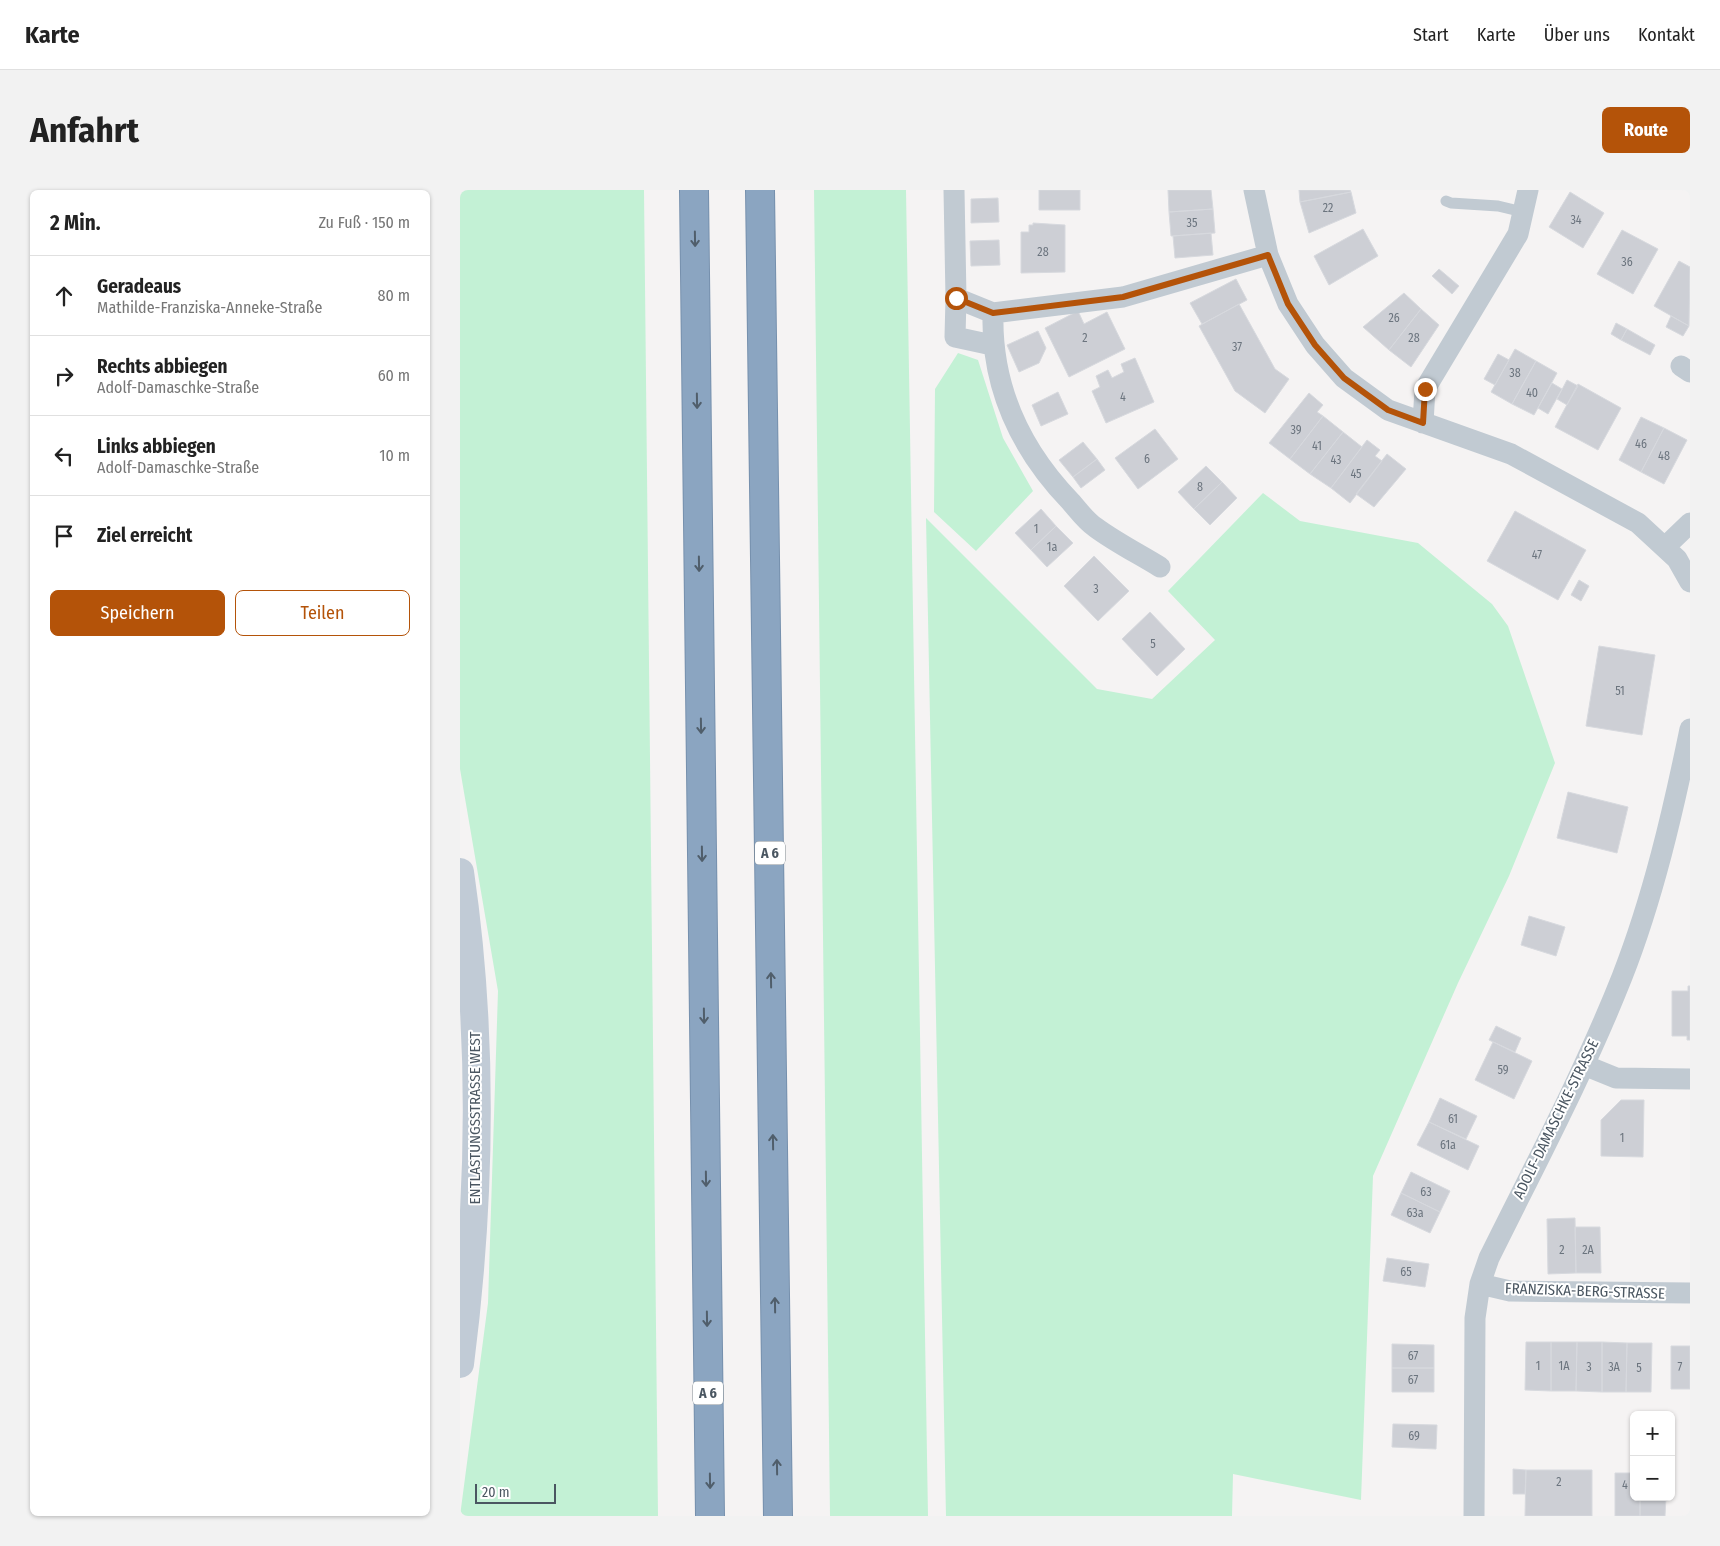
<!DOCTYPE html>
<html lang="de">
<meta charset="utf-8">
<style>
:root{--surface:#fff;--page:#f2f2f2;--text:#222;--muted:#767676;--line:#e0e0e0;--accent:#b45309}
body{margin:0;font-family:"Fira Sans Condensed",sans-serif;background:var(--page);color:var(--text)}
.controls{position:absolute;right:15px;bottom:15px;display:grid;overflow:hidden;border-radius:8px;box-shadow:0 1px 4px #0004}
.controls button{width:45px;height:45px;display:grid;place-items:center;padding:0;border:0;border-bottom:1px solid var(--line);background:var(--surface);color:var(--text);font:25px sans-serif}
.scale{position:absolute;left:15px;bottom:12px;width:81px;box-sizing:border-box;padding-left:5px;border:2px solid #4a5661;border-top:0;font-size:14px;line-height:18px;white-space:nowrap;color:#4a5661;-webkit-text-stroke:4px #fff;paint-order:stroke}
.stop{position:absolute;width:15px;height:15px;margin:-11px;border:4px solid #b45309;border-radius:50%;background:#fff}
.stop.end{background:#b45309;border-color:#fff;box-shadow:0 1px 5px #0008}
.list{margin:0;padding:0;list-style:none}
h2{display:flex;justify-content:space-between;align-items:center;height:65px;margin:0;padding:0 20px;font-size:21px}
h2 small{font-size:16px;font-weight:400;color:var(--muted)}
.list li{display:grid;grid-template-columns:32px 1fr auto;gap:15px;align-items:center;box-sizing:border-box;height:80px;padding:0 20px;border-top:1px solid var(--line)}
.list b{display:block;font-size:19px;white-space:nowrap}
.list p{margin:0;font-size:16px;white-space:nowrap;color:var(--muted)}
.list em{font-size:16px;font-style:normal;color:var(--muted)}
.actions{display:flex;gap:10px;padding:15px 20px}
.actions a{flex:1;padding:11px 0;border:1px solid var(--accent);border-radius:8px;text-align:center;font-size:18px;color:var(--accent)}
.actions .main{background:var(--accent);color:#fff}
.icon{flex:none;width:28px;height:28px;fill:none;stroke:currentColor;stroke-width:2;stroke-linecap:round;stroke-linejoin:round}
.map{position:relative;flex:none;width:1230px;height:1326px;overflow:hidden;border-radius:8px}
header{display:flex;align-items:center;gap:30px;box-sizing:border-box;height:70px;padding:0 25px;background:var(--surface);border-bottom:1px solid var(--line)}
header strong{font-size:24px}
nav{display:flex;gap:28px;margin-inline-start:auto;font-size:18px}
.intro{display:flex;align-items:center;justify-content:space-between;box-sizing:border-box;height:120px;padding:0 30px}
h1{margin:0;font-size:35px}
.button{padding:12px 22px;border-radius:8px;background:var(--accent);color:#fff;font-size:18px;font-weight:700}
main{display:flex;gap:30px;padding:0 30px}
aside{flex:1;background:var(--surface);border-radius:8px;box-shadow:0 1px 4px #0004}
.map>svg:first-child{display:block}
.green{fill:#c3f1d5}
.building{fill:#cdcfd5;stroke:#d7d9de}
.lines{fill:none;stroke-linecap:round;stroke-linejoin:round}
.motorway-casing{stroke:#7690ad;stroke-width:30}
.service{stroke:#c1cad2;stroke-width:11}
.minor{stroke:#c1cad2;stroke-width:21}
.secondary{stroke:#c1cbd6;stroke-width:28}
.motorway{stroke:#8ba5c1;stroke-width:28}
.oneway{stroke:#505e6b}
.route{stroke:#b45309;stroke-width:6}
.labels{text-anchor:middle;stroke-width:4;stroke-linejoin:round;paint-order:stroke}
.number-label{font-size:12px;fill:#6b747e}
.shield{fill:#fff;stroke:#808990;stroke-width:1}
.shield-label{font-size:14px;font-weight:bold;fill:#4a5661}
.street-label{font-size:15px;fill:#4a5661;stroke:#fff}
</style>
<header>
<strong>Karte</strong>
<nav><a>Start</a><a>Karte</a><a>Über uns</a><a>Kontakt</a></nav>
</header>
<div class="intro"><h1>Anfahrt</h1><a class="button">Route</a></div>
<main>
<aside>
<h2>2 Min.<small>Zu Fuß · 150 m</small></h2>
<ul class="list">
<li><svg class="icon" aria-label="ahead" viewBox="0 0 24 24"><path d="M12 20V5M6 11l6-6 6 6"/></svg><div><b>Geradeaus</b><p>Mathilde-Franziska-Anneke-Straße</p></div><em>80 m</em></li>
<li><svg class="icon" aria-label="right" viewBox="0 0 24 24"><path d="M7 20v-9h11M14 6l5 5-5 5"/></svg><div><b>Rechts abbiegen</b><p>Adolf-Damaschke-Straße</p></div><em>60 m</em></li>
<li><svg class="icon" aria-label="left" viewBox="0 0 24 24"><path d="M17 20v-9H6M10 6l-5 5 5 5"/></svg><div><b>Links abbiegen</b><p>Adolf-Damaschke-Straße</p></div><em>10 m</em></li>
<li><svg class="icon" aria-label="arrive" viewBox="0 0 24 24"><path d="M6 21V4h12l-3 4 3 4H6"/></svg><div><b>Ziel erreicht</b></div></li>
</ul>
<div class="actions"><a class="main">Speichern</a><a>Teilen</a></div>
</aside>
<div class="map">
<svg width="1230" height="1326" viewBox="0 0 1230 1326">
<rect width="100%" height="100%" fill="#f5f3f3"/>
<!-- green -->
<path class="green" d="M0,0H184L198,1326H0L28,1113L38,801L0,579Z
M354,0H446L468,1326H370Z
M498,163L518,170L543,248L573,301L516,361L474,322L475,199Z
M803,303L840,331L958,353L1032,414L1048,436L1095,573L1049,686L998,793L913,986L901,1310L773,1284L772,1326H486L466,328L637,499L692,509L755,450L708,401Z"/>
<!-- building -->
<path class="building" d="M579,0H620V20H579Z
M708,0H751L753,19L709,22Z
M839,0H890L891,2L840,12Z
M891,2L896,23L849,43L840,12Z
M1110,2L1144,23L1123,58L1089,37Z
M538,8L539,32L511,33V9Z
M753,19L755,43L711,46L709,22Z
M573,33L605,35V82L561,83V42H569V35H573Z
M903,39L918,66L869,95L854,66Z
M1162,40L1198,59L1173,104L1137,84Z
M751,43L753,65L715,68L713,46Z
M539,50L540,75L511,76L510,51Z
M1219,71L1230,77L1229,136L1194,116Z
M979,79L999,96L992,104L972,86Z
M776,89L787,110L742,134L730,113Z
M944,103L961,119L929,160L903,137Z
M779,114L815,179L829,189L805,223L775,201L739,136Z
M961,119L979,135L951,177L929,160Z
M618,121L624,134L647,122L665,159L609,187L585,138Z
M1211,126L1229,136L1223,146L1206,137Z
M1156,133L1167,139L1161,150L1151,144Z
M1167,139L1195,155L1190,165L1161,150Z
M578,141L586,158L579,173L559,182L547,155Z
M1055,159L1076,171L1052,214L1031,202Z
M1038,164L1049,170L1035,195L1024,189Z
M675,168L694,212L646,233L632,201L640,197L636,186L648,180L652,188L664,182L661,174Z
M1076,171L1097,183L1074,225L1052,214Z
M1107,190L1118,196L1107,215L1097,209Z
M1092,193L1102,199L1088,224L1078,218Z
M1118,194L1161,218L1138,260L1095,237Z
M598,202L608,224L581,236L572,215Z
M849,203L863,215L857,222L863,226L830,269L809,253Z
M863,226L883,242L850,284L830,269Z
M1181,227L1204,238L1181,282L1159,270Z
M1204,238L1227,250L1204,294L1181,282Z
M695,239L718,269L678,299L655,268Z
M883,242L902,257L871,298L850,284Z
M907,250L920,260L915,266L922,271L890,313L871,298Z
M623,252L637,269L613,287L599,270Z
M927,264L946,279L914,317L896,304Z
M637,269L645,280L621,298L613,287Z
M746,276L762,292L734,319L718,302Z
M762,292L777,308L750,335L734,319Z
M581,319L596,336L571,360L555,343Z
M1055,321L1126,360L1098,410L1027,371Z
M596,336L613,353L587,377L571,360Z
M634,366L669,401L638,431L604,396Z
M1119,390L1129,396L1121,411L1111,405Z
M690,422L725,459L697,486L662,449Z
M1139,456L1195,465L1182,545L1126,536Z
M1108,602L1168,617L1157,663L1097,648Z
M1069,726L1105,737L1096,766L1061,755Z
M1228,796H1230V850H1227V846H1212V801H1228Z
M1036,836L1061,848L1055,862L1029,850Z
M1033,852L1072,871L1054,909L1015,890Z
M980,908L1017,926L1006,949L969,932Z
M1161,910H1184L1183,967L1141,966V930Z
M969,932L1019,956L1008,980L957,955Z
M951,982L990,1001L980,1022L941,1003Z
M941,1003L980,1022L970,1043L931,1025Z
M1115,1028L1116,1083L1088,1084L1087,1029Z
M1115,1037H1140L1141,1083H1116Z
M927,1068L969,1074L965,1097L923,1091Z
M1066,1152H1091V1201L1065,1200Z
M1091,1152H1117L1116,1201H1091Z
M1117,1152H1142V1202L1116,1201Z
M1142,1152L1167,1153L1166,1202H1142Z
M1167,1153H1192L1191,1202H1166Z
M932,1154L974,1155V1178H932Z
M1211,1156H1230V1199H1211Z
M932,1178H974V1202H932Z
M933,1234L977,1235L976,1259L932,1257Z
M1053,1279L1066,1280L1065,1304H1053Z
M1066,1280H1132V1326H1065Z
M1155,1283H1174V1307H1180V1326H1155Z
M1180,1307H1206L1205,1326H1180Z"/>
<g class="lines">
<defs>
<path id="motorway" d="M234,0L250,1326
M300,0L318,1326"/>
</defs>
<!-- motorway casing -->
<use href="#motorway" class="motorway-casing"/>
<!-- service -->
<path class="service" d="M986,11L991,13L1038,16L1063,22"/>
<!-- minor -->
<path class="minor" d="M494,0L496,108L533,123L663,107L808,65
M794,0L808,65L828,114L855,155L884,188L928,220L1051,264L1178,333L1217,369L1230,392
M496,108L495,147L532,155
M533,123C531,198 560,259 611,312C618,320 626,331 635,337C655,352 679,364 700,377
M1221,176L1230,182
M963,233L965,199L1058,44L1068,0
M1205,357L1230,333
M1124,875L1156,888L1230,889
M1020,1094L1050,1101L1230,1103
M1014,1326L1015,1128L1020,1094L1029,1068C1075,975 1124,883 1162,787C1193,708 1213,622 1230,539"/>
<!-- secondary -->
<path class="secondary" d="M0,682C24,846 21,1010 0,1174"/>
<!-- motorway -->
<use href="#motorway" class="motorway"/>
</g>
<!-- one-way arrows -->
<defs><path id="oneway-shaft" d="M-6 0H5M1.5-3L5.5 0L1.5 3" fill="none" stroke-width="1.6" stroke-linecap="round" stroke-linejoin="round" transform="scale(1.25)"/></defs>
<g class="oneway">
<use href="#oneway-shaft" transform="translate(235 49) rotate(89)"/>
<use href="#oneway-shaft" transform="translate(237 211) rotate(89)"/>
<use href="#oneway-shaft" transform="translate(239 374) rotate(89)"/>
<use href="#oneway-shaft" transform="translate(241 536) rotate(89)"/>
<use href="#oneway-shaft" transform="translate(242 664) rotate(89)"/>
<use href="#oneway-shaft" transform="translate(311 790) rotate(-91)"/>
<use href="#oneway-shaft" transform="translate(244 826) rotate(89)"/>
<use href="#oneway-shaft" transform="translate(313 952) rotate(-91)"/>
<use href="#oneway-shaft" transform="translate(246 989) rotate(89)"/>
<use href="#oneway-shaft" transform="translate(315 1115) rotate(-91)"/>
<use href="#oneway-shaft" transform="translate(247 1129) rotate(89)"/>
<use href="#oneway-shaft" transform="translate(317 1277) rotate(-91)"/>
<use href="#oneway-shaft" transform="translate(250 1291) rotate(89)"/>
</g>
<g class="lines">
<!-- route -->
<path class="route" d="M496,108L533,123L663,107L808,65L828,114L855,155L884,188L928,220L963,233L965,199"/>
</g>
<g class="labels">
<!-- number labels -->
<g class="number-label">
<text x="868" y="22">22</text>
<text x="1116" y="34">34</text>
<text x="732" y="37">35</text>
<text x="583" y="66">28</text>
<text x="1167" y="76">36</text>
<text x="934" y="132">26</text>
<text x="625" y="152">2</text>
<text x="954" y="152">28</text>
<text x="777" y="161">37</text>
<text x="1055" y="187">38</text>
<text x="1072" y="207">40</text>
<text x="663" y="211">4</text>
<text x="836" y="244">39</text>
<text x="1181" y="258">46</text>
<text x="857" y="260">41</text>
<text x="1204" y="270">48</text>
<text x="687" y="273">6</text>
<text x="876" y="274">43</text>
<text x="896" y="288">45</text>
<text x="740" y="301">8</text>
<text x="576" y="343">1</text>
<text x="592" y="361">1a</text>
<text x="1077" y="369">47</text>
<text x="636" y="403">3</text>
<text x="693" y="458">5</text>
<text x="1160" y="505">51</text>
<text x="1043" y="884">59</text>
<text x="993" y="933">61</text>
<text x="1162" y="952">1</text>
<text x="988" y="959">61a</text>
<text x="966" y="1006">63</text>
<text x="955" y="1027">63a</text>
<text x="1102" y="1064">2</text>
<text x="1128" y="1064">2A</text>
<text x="946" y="1086">65</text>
<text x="953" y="1170">67</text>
<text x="1078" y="1180">1</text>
<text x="1104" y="1180">1A</text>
<text x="1129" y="1181">3</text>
<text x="1154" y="1181">3A</text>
<text x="1220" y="1181">7</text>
<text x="1179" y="1182">5</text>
<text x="953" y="1194">67</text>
<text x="954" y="1250">69</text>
<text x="1099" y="1296">2</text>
<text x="1165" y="1299">4</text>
</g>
<!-- shield labels -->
<g class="shield">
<rect x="295" y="651.5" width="30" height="23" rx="4"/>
<rect x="233" y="1191.5" width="30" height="23" rx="4"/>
</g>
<g class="shield-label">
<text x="310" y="668">A 6</text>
<text x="248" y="1208">A 6</text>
</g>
<!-- street labels -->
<g class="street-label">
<text transform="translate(15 928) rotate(-90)" y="5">ENTLASTUNGSSTRASSE WEST</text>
<text transform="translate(1096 929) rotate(-64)" y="5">ADOLF-DAMASCHKE-STRASSE</text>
<text transform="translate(1125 1101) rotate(2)" y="5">FRANZISKA-BERG-STRASSE</text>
</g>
</g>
</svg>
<div class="controls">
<button>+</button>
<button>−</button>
</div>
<div class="scale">20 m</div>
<div class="stop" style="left:496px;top:108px"></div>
<div class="stop end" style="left:965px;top:199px"></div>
</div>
</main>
